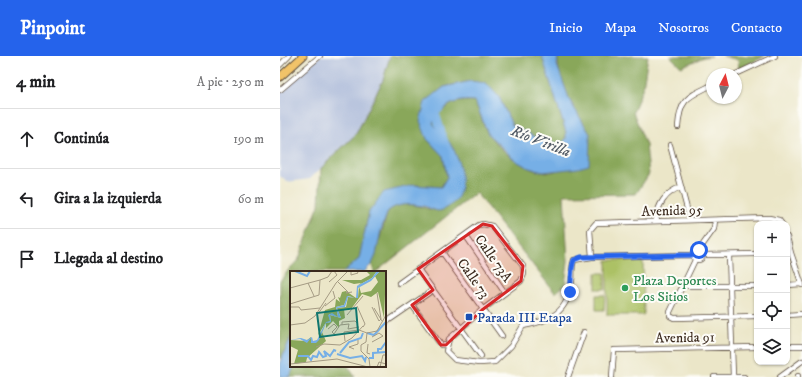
<!DOCTYPE html>
<html lang="es">
<meta charset="utf-8">
<style>
:root{--surface:#fff;--page:#f2f2f2;--text:#202124;--muted:#757577;--line:#e0e0e0;--accent:#2563eb}
body{margin:0;font-family:"IM FELL DW Pica",serif;background:var(--page);color:var(--text)}
.controls{position:absolute;right:12px;bottom:12px;display:grid;overflow:hidden;border-radius:8px;box-shadow:0 1px 3px #0004}
.controls button{width:36px;height:36px;display:grid;place-items:center;padding:0;border:0;border-bottom:1px solid var(--line);background:var(--surface);color:var(--text);font:20px sans-serif}
.compass{position:absolute;left:426px;top:12px;width:36px;height:36px;border-radius:50%;background:var(--surface);box-shadow:0 1px 3px #0004;rotate:7deg}
.stop{position:absolute;width:12px;height:12px;margin:-9px;border:3px solid #2563eb;border-radius:50%;background:#fff}
.stop.end{background:#2563eb;border-color:#fff;box-shadow:0 1px 4px #0008}
.list{margin:0;padding:0;list-style:none}
h2{display:flex;justify-content:space-between;align-items:center;height:52px;margin:0;padding:0 16px;font-size:17px}
h2 small{font-size:13px;font-weight:400;color:var(--muted)}
.list li{display:grid;grid-template-columns:26px 1fr auto;gap:12px;align-items:center;box-sizing:border-box;height:60px;padding:0 16px;border-top:1px solid var(--line)}
.list b{display:block;font-size:15px;white-space:nowrap}
.list em{font-size:13px;font-style:normal;color:var(--muted)}
.icon{flex:none;width:22px;height:22px;fill:none;stroke:currentColor;stroke-width:2;stroke-linecap:round;stroke-linejoin:round}
.map{position:relative;flex:none;width:522px;height:321px;overflow:hidden}
header{display:flex;align-items:center;gap:24px;box-sizing:border-box;height:56px;padding:0 20px;background:var(--accent);color:#fff}
header strong{font-size:19px}
nav{display:flex;gap:22px;margin-inline-start:auto;font-size:14px}
main{display:flex}
aside{flex:1;background:var(--surface)}
.map>svg:first-child{display:block}
.industrial{fill:#b9c5de}
.green{fill:#acc165;stroke:#747642}
.forest{fill:#89a75a;stroke:#62683c}
.water{fill:#76afe6;stroke:#586c82}
.lines{fill:none;stroke-linecap:round;stroke-linejoin:round}
.river{stroke:#76afe6;stroke-width:8}
.minor-casing{stroke:#554638;stroke-width:6}
.highway-casing{stroke:#554638;stroke-width:9}
.minor{stroke:#fff;stroke-width:4.5}
.highway{stroke:#f1c369;stroke-width:7}
.route{stroke:#2563eb;stroke-width:5}
.marked{fill:#d62828;fill-opacity:0.2;stroke:#d62828;stroke-width:3;stroke-linejoin:round}
.leisure-dot{fill:#2e9e5b;stroke:#fdfcf7;stroke-width:1.5}
.transit-dot{fill:#1a4fb4;stroke:#fdfcf7;stroke-width:1.5}
.labels{text-anchor:middle;stroke-width:4;stroke-linejoin:round;paint-order:stroke}
.street-label{font-size:14px;fill:#3b2a1e;stroke:#fdfcf7}
.leisure-label{font-size:14px;fill:#27864d;stroke:#fdfcf7;text-anchor:start}
.transit-label{font-size:14px;fill:#164399;stroke:#fdfcf7;text-anchor:start}
.water-label{font-size:15px;font-style:italic;fill:#505964;stroke:#fdfcf7}
.inset-river{fill:none;stroke:#76afe6;stroke-width:2}
.inset-road{fill:none;stroke:#a59b84;stroke-width:1}
.view{fill:#0f766e;fill-opacity:0.15;stroke:#0f766e;stroke-width:2}
.inset-edge{fill:none;stroke:#3b2a1e;stroke-width:2}
</style>
<header>
<strong>Pinpoint</strong>
<nav><a>Inicio</a><a>Mapa</a><a>Nosotros</a><a>Contacto</a></nav>
</header>
<main>
<aside>
<h2>4 min<small>A pie · 250 m</small></h2>
<ul class="list">
<li><svg class="icon" aria-label="ahead" viewBox="0 0 24 24"><path d="M12 20V5M6 11l6-6 6 6"/></svg><div><b>Continúa</b></div><em>190 m</em></li>
<li><svg class="icon" aria-label="left" viewBox="0 0 24 24"><path d="M17 20v-9H6M10 6l-5 5 5 5"/></svg><div><b>Gira a la izquierda</b></div><em>60 m</em></li>
<li><svg class="icon" aria-label="arrive" viewBox="0 0 24 24"><path d="M6 21V4h12l-3 4 3 4H6"/></svg><div><b>Llegada al destino</b></div></li>
</ul>
</aside>
<div class="map">
<svg width="522" height="321" viewBox="0 0 522 321">
<rect width="100%" height="100%" fill="#fdfcf7"/>
<filter id="ink" filterUnits="userSpaceOnUse"><feTurbulence type="fractalNoise" baseFrequency=".025" numOctaves="2"/><feDisplacementMap in="SourceGraphic" scale="8" xChannelSelector="R" yChannelSelector="G"/><feConvolveMatrix kernelMatrix="1 2 1 2 8 2 1 2 1" color-interpolation-filters="sRGB"/></filter>
<filter id="wash" filterUnits="userSpaceOnUse"><feTurbulence type="fractalNoise" baseFrequency=".012" numOctaves="4" result="noise"/><feDisplacementMap in="SourceGraphic" scale="16" xChannelSelector="R" yChannelSelector="G"/><feGaussianBlur stdDeviation="0.9" result="paint"/><feColorMatrix in="noise" values="0 0 0 0 0 0 0 0 0 0 0 0 0 0 0 0 0 1.4 0 .05"/><feComposite in="paint" operator="in"/></filter>
<g filter="url(#wash)">
<rect width="100%" height="100%" fill="#ebe6c8"/>
<!-- industrial -->
<path class="industrial" d="M40,0H110L103,24L76,78L30,123L7,126L0,120V34Z"/>
<!-- green -->
<path class="green" d="M327,204H363L364,259H327Z
M316,217H325V233H316Z
M316,239H325L324,254H316Z"/>
<!-- forest -->
<path class="forest" d="M110,0H262L286,76V83L281,88L265,86L232,69L219,41L191,25L164,31L145,46L147,83L163,100L167,121L161,131L134,129L89,156L79,203L63,216H11V281L1,303L0,302V225L10,212L18,205L39,149L41,112L76,78L103,24Z
M278,0H368L363,31L353,56L366,89L369,118L356,138L284,139L288,205L285,229L275,237L196,137L96,216H94L92,208L108,155C127,139 143,156 161,154L173,92L159,77L153,67C163,49 175,44 195,45C200,55 202,69 209,79C221,95 257,127 279,113C287,107 302,87 310,78C296,55 277,28 278,0Z
M390,0H432L424,1L401,11Z
M443,0H485L459,13L458,4Z
M11,310H68L75,321H6Z"/>
<!-- water -->
<path class="water" d="M262,0H278L277,9L290,45L310,78L309,109L298,112L263,116L249,112L236,105L208,78L195,45C175,43 163,49 153,67C159,77 170,84 174,94C181,109 188,140 169,150C165,152 162,155 158,155C153,154 148,151 143,150C130,148 118,147 108,155L101,174L96,199L92,208L84,216H63L79,203L89,156L104,136L134,129L161,131L167,121L163,100L147,83L140,65L145,46L164,31L191,25L206,27L219,41L232,69L265,86L281,88L286,83V76Z
M11,281V310H14L10,321H0V306Z"/>
<g class="lines">
<!-- river -->
<path class="river" d="M159,53L155,56L166,91"/>
</g>
</g>
<g filter="url(#ink)">
<g class="lines">
<defs>
<path id="minor" d="M0,9L9,0
M456,18L495,0
M0,34L40,0
M398,71C400,42 408,41 432,29
M390,89L410,164
M376,165C377,149 386,136 401,131
M186,180L225,237
M507,181L511,197
M413 199a5 5 0 1 1 10 0a5 5 0 1 1-10 0Z
M419,194L434,173L435,164
M162,196L222,280
M507,197H511L522,229
M423,199L477,198
M449,199L453,321
M312,201L310,174L316,167L489,162L499,164L502,168
M415,204L390,256V260L394,262L477,260
M138,213L201,300
M119,227L199,169L203,168L212,170L243,210L244,218L241,225L202,254L169,283L166,295L175,304L199,307L215,306L231,290L243,270C270,265 288,257 292,225C293,217 291,212 294,204L312,201L412,199
M507,229L522,228
M402,230H477
M132,249L161,289H166
M507,259L522,258
M105,267L153,234
M507,290H522
M518,320V321
M288,321L304,276
M332,321L334,294L477,291
M434,321H464
M500,321L522,305"/>
<path id="highway" d="M0,21L23,0"/>
</defs>
<!-- minor casing -->
<use href="#minor" class="minor-casing"/>
<!-- highway casing -->
<use href="#highway" class="highway-casing"/>
<!-- minor -->
<use href="#minor" class="minor"/>
<!-- highway -->
<use href="#highway" class="highway"/>
</g>
</g>
<g class="lines" filter="url(#ink)">
<!-- route -->
<path class="route" d="M290,236C292,225 290,214 294,204L301,201L412,199L414,196L419,194"/>
</g>
<!-- marked area -->
<path class="marked" d="M203,168L212,170L243,210L241,225L202,254L166,289H161L132,249L153,234L138,213Z"/>
<!-- markers -->
<circle class="leisure-dot" cx="345" cy="232" r="4"/>
<rect class="transit-dot" x="185" y="257" width="8" height="8" rx="2"/>
<g class="labels">
<!-- street labels -->
<g class="street-label">
<text transform="translate(392 154) rotate(-2)" y="5">Avenida 95</text>
<text transform="translate(214 202) rotate(55)" y="5">Calle 73A</text>
<text transform="translate(194 222) rotate(55)" y="5">Calle 73</text>
<text transform="translate(405 281) rotate(-1)" y="5">Avenida 91</text>
</g>
<!-- leisure labels -->
<g class="leisure-label">
<text x="353" y="229">Plaza Deportes<tspan x="353" dy="16">Los Sitios</tspan></text>
</g>
<!-- transit labels -->
<g class="transit-label">
<text x="197" y="266">Parada III Etapa</text>
</g>
<!-- water labels -->
<g class="water-label">
<text transform="translate(261 85) rotate(21)" y="5">Río Virilla</text>
</g>
</g>
<!-- overview -->
<g transform="translate(10 215)">
<rect width="96" height="96" fill="#ebe6c8"/>
<path d="M76,0H87L82,7L67,15L71,12L64,13L52,9H71L80,4ZM90,0H96L94,47L88,21L81,26L72,23L61,38H54L55,47L49,50V57L43,50L36,57V52L41,51L40,44L51,47L47,37L56,36L58,26L68,27L69,15L71,22L81,20L88,11L85,5ZM56,20L66,27L58,25L54,34L46,36L48,46L39,43L40,50L35,53L28,64L35,39L45,36L46,28L50,31L48,26L50,27L52,21ZM32,61L36,70L17,87L16,91L4,93L8,79L0,75V69L16,70L21,66V72L28,69Z" fill="#89a75a"/>
<path d="M87,0H90L81,10L68,17V27L58,26L55,36L47,37L51,47L40,44L41,51L36,52L29,69L26,72H21V67L17,72L10,68L0,69L11,67L17,69L22,66L23,70L27,69L36,51L40,50L38,44L42,42L48,46L46,36L54,34L57,25L66,27L67,15L82,7Z" fill="#76afe6"/>
<path class="inset-river" d="M5,0L17,5L20,0M77,62L84,64L96,51M88,81V78H91L96,71M50,82L59,71L71,67L73,62M47,83L60,87L72,85L75,90L76,86M8,85H18L21,89L23,85L27,86L29,81L33,86L36,85L34,80L40,85L44,79L46,80M79,87H83V82L96,81"/>
<path class="inset-road" d="M61,0V4L68,2L67,0M39,11L47,4L44,0M48,11L58,21L56,22L62,21M18,12L24,25M0,17L30,9M87,22L91,48M0,33L29,24L30,9L38,6L42,0M35,35L45,27L43,20M67,35L75,53L73,56M0,36H9L11,39L30,37M82,36L89,50L91,48M84,37L92,50M27,44L36,32M57,44L73,25M59,53L58,58L69,56M0,54L15,52L25,45L46,12L58,0M52,54V51L65,50L67,52M38,58L44,53L47,56L42,61L44,63L50,54L59,53M77,62L87,60L96,44M54,63L67,61M55,70L54,61L69,59L77,62M82,71L93,65L89,62L82,66M78,73L77,82L80,83M71,74V80L79,88L80,96M71,74L76,71L77,62M26,76L34,73L50,74L62,67L73,55M64,78L59,76L68,73V69M0,93L47,88L78,96M87,96L89,91L96,93M90,96L93,84H96"/>
<path class="view" d="M66,37L68,61L30,66L27,42Z"/>
<rect width="96" height="96" class="inset-edge"/>
</g>
</svg>
<div class="controls">
<button>+</button>
<button>−</button>
<button><svg class="icon" aria-label="locate" viewBox="0 0 24 24"><circle cx="12" cy="12" r="6"/><path d="M12 2v4M12 18v4M2 12h4M18 12h4"/></svg></button>
<button><svg class="icon" aria-label="layers" viewBox="0 0 24 24"><path d="M12 4l9 5-9 5-9-5zM3 14l9 5 9-5"/></svg></button>
</div>
<svg class="compass" viewBox="-18 -18 36 36"><path d="M0-13l5 13h-10z" fill="#e53935"/><path d="M0 13l5-13h-10z" fill="#757577"/></svg>
<div class="stop" style="left:419px;top:194px"></div>
<div class="stop end" style="left:290px;top:236px"></div>
</div>
</main>
